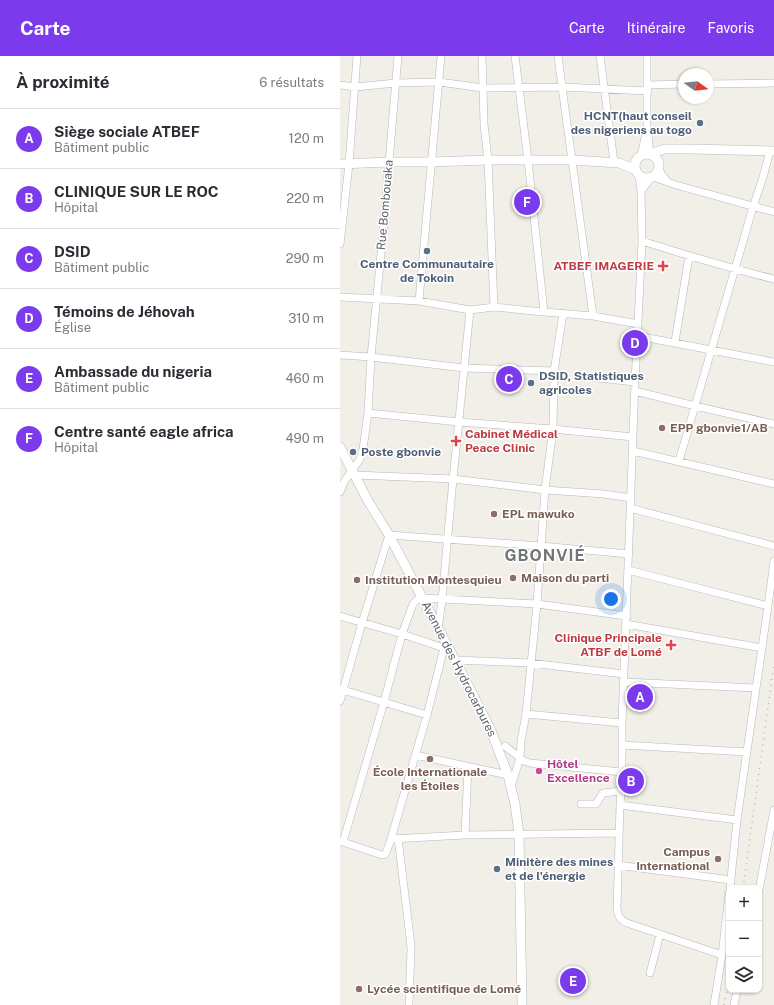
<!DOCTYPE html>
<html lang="fr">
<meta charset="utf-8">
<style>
:root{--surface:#fff;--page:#f7f7f7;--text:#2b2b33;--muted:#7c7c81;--line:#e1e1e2;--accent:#7c3aed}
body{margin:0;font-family:"Public Sans",sans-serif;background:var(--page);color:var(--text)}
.controls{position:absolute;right:12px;bottom:12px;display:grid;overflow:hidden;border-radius:8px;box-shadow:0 1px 3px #0004}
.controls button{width:36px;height:36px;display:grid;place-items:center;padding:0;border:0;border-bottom:1px solid var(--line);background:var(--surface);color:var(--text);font:20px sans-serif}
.compass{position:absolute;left:338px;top:12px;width:36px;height:36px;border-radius:50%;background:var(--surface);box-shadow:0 1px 3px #0004;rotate:105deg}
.you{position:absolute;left:271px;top:543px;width:14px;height:14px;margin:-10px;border:3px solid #fff;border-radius:50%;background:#1a73e8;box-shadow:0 0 0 6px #1a73e833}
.badge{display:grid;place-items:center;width:26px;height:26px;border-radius:50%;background:var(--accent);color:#fff;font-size:13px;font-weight:700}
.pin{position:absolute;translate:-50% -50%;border:2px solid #fff;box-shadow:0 1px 4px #0006}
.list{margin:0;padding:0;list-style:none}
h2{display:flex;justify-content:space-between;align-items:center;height:52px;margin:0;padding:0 16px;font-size:17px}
h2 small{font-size:13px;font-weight:400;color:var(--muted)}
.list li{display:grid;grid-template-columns:26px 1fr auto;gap:12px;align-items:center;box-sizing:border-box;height:60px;padding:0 16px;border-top:1px solid var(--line)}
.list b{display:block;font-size:15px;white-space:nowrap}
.list p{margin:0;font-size:13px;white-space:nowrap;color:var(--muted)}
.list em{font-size:13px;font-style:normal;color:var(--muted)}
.icon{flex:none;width:22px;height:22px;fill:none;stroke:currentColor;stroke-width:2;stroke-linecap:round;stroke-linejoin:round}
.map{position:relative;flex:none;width:434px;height:949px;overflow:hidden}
header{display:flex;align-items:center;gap:24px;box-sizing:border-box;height:56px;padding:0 20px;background:var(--accent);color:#fff}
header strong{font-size:19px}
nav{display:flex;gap:22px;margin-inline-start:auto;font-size:14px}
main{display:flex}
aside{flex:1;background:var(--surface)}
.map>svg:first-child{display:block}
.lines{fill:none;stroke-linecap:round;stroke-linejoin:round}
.street-casing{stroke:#b5b8bc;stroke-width:8}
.secondary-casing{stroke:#b6babf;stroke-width:10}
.street{stroke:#fff;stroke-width:7}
.secondary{stroke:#fff;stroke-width:9}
.rail{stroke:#b6b7b8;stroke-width:1.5;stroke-dasharray:1 5;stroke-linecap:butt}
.service-dot{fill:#5c6f8a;stroke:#fff;stroke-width:1.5}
.health-dot{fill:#e0444e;stroke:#fff;stroke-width:1.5}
.education-dot{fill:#8d6e63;stroke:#fff;stroke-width:1.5}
.hotel-dot{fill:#d1479c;stroke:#fff;stroke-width:1.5}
.labels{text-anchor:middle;stroke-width:3;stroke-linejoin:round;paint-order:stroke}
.service-label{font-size:12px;font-weight:bold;fill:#4e5e75;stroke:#fff;text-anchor:start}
.street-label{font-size:12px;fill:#5f6368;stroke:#fff}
.health-label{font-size:12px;font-weight:bold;fill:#be3a42;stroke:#fff;text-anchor:end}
.education-label{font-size:12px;font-weight:bold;fill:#785e54;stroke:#fff;text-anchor:start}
.hotel-label{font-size:12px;font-weight:bold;fill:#b23c85;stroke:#fff;text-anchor:start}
.district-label{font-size:16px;font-weight:bold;letter-spacing:1px;fill:#70757a;stroke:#fff}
</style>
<header>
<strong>Carte</strong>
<nav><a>Carte</a><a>Itinéraire</a><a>Favoris</a></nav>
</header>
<main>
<aside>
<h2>À proximité<small>6 résultats</small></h2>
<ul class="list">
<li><span class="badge">A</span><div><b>Siège sociale ATBEF</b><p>Bâtiment public</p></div><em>120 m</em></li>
<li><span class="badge">B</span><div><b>CLINIQUE SUR LE ROC</b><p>Hôpital</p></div><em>220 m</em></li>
<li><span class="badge">C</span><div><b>DSID</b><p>Bâtiment public</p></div><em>290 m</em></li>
<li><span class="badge">D</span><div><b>Témoins de Jéhovah</b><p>Église</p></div><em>310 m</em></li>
<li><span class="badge">E</span><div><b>Ambassade du nigeria</b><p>Bâtiment public</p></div><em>460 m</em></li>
<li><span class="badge">F</span><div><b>Centre santé eagle africa</b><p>Hôpital</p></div><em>490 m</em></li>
</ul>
</aside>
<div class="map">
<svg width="434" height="949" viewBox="0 0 434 949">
<rect width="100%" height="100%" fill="#f1efe8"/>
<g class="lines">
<defs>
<path id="street" d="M142,0L143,32L144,68L148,104L154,251
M175,0L188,104L204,256
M218,0L222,31L232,104L253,260
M260,0L274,106
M307,0V71L310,98
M368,28L434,27
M0,29L15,31L56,27L99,26L143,32L222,31L308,35
M308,29L344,28
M301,100L306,77
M319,113L322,119L327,125
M299,119L301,135L302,185L295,326L282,667V716L280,749L277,853C278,860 280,864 287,867L382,899
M313,121L336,129L434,156
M301,135L311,122
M302,185C346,199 389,212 434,223
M0,188L9,108L17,0
M0,241L79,245L130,254L154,251L204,256L253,260L298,268
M79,245L101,0
M298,280L434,306
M335,286L349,200
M0,299L31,301L124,312L214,315
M240,320L295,326
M295,335L355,350L434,368
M28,357L119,366L213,373L293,381
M293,395L434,428
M339,405L413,151L423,121L430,95
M15,419L113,423L205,434L264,438L291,442
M0,436L4,426L20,403L23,393L28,357L31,301L43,177L58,0
M290,452L434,490
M288,514L428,550
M0,560L62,578L104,592
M286,568L422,592
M98,573L102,544L113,423L130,254
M115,604L190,607L284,618
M284,626L416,632
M0,633L87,659
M0,645L22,567L49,479L201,490L289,498
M186,658L282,667
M282,689L407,696
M165,690L184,705L190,707L282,716
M75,699L168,719
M171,731L180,702L181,685L186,658L197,548L205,434L213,373L214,315L223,258
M241,748H256L263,737L281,735
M280,749L397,764
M125,779L128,711
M58,782L70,881L71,893L69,949
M51,783L125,779L279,777
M0,785L42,799H44L46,797L51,783L87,659L104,592L107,589
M3,786L44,646L62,578L73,548L77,544L82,542L197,548L287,560
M277,809L391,824
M390,832L397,764L428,550L434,505
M419,834L434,754
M310,917L320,878
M374,949L382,899L389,838
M394,949L397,934"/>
<path id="secondary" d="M295 110a12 12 0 1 1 24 0a12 12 0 1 1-24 0Z
M311,99L318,95L325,93H350L434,95
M0,108L49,106H92L148,104H232L279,107L296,114
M0,391L28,445L49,479L115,604L150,672L168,719L175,748L179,778L182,949"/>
</defs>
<!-- street casing -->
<use href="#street" class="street-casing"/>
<!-- secondary casing -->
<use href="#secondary" class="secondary-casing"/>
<!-- street -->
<use href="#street" class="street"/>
<!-- secondary -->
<use href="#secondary" class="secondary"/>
<!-- rail -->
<path class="rail" d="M403,832L434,608
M384,949L389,926"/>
</g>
<!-- markers -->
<g class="service-dot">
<circle cx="360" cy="67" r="4"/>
<circle cx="87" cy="195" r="4"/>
<circle cx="191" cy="327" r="4"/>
<circle cx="13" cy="396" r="4"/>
<circle cx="157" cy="813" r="4"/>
</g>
<g class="health-dot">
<path d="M321 204h4v4h4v4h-4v4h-4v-4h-4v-4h4z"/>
<path d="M114 379h4v4h4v4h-4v4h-4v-4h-4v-4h4z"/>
<path d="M329 583h4v4h4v4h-4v4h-4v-4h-4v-4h4z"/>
</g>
<g class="education-dot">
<circle cx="322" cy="372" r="4"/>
<circle cx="154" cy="458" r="4"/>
<circle cx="173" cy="522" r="4"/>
<circle cx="17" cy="524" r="4"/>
<circle cx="90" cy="703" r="4"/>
<circle cx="378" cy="803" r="4"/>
<circle cx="19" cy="933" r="4"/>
</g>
<circle class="hotel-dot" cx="199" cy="715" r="4"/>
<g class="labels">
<!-- service labels -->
<g class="service-label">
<text x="352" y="64" text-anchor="end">HCNT(haut conseil<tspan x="352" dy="14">des nigeriens au togo</tspan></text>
<text x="87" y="212" text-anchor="middle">Centre Communautaire<tspan x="87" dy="14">de Tokoin</tspan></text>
<text x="199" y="324">DSID, Statistiques<tspan x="199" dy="14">agricoles</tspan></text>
<text x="21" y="400">Poste gbonvie</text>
<text x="165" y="810">Minitère des mines<tspan x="165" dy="14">et de l'énergie</tspan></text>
</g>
<!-- street labels -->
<g class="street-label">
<text transform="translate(45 149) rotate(-85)" y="4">Rue Bombouaka</text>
<text transform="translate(119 613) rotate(63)" y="4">Avenue des Hydrocarbures</text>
</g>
<!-- health labels -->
<g class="health-label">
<text x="314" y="214">ATBEF IMAGERIE</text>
<text x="125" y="382" text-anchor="start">Cabinet Médical<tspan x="125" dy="14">Peace Clinic</tspan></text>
<text x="322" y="586">Clinique Principale<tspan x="322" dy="14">ATBF de Lomé</tspan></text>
</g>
<!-- education labels -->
<g class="education-label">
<text x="330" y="376">EPP gbonvie1/AB</text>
<text x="162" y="462">EPL mawuko</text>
<text x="181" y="526">Maison du parti</text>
<text x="25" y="528">Institution Montesquieu</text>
<text x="90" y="720" text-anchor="middle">École Internationale<tspan x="90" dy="14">les Étoiles</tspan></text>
<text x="370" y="800" text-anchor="end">Campus<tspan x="370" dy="14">International</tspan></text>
<text x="27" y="937">Lycée scientifique de Lomé</text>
</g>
<!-- hotel labels -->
<g class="hotel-label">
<text x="207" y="712">Hôtel<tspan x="207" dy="14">Excellence</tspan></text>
</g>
<!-- district labels -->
<g class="district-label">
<text x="205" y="505">GBONVIÉ</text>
</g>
</g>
</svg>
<div class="controls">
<button>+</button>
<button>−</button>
<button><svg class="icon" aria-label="layers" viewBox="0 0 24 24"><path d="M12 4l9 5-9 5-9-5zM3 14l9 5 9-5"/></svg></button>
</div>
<svg class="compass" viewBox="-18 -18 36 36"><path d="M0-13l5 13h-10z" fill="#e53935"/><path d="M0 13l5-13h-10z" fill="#7c7c81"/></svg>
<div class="you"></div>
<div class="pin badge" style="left:300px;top:641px">A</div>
<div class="pin badge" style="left:291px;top:725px">B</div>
<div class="pin badge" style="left:169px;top:323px">C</div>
<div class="pin badge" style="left:295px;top:287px">D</div>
<div class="pin badge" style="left:233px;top:925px">E</div>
<div class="pin badge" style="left:187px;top:146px">F</div>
</div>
</main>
